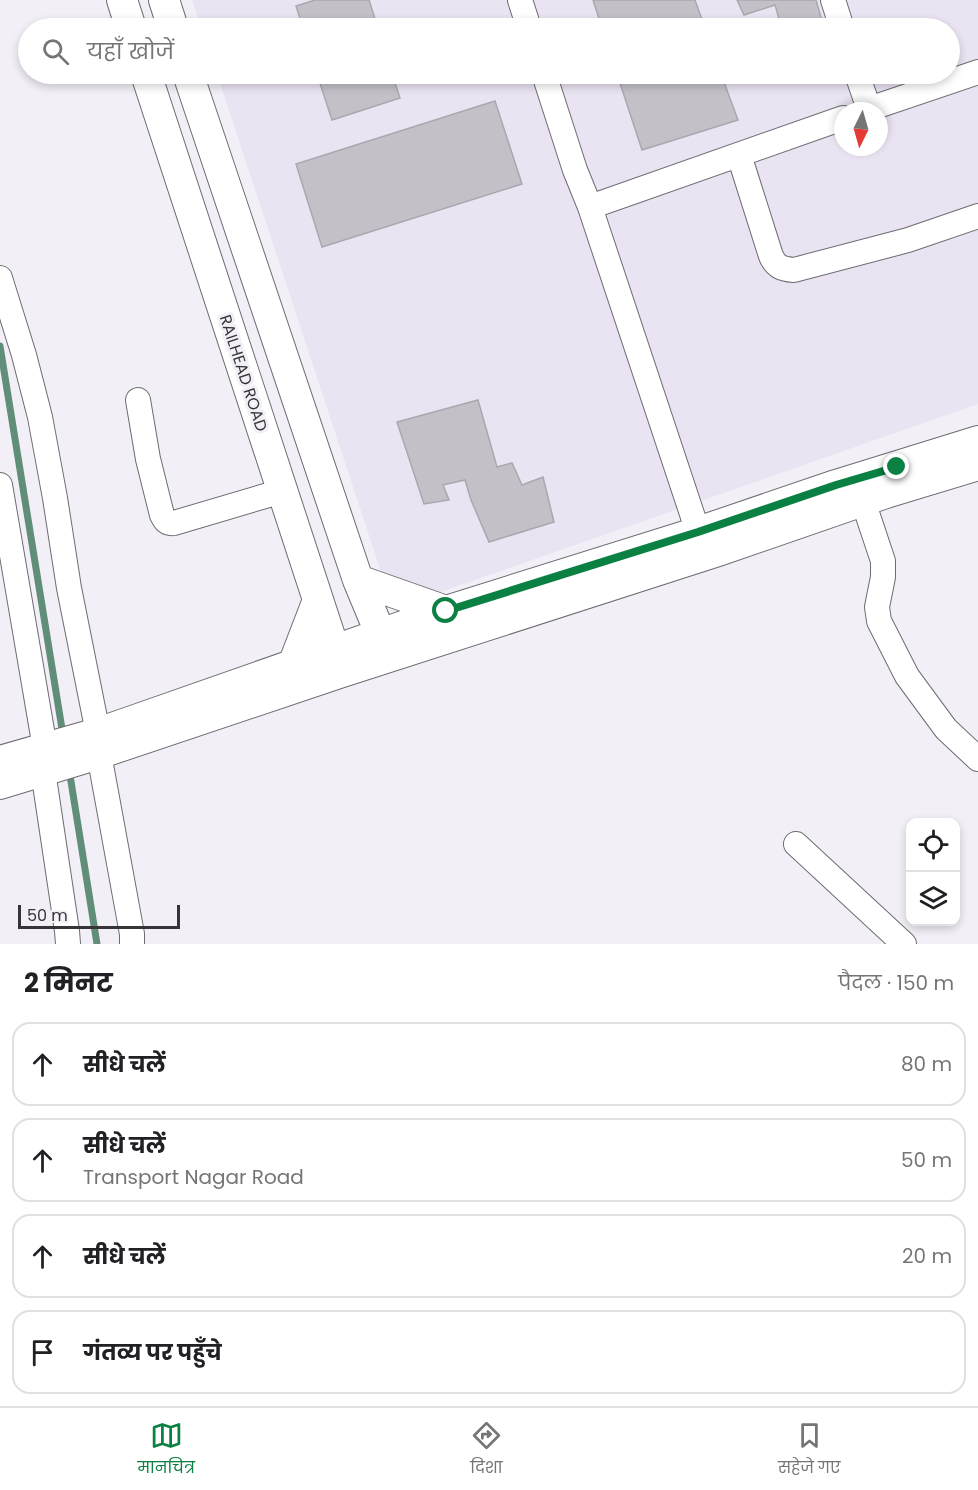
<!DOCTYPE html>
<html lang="hi">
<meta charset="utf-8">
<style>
:root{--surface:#fff;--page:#f6f6f6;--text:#202124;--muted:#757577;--line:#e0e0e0;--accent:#0b8043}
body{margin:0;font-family:Poppins,"Noto Sans Devanagari",sans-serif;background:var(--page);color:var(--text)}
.controls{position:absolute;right:18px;bottom:18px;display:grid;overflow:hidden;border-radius:12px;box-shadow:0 3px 9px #0003}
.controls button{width:54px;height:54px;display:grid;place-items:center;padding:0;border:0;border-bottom:2px solid var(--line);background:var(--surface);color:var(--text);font:30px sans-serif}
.compass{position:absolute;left:834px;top:102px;width:54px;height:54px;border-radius:50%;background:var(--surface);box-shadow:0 3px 9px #0003;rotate:185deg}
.scale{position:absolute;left:18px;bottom:15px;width:162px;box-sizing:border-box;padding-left:6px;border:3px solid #363437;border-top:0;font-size:16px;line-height:21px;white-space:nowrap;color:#363437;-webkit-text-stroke:4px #f3eff7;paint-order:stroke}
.stop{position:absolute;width:18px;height:18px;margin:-14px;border:4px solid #0b8043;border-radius:50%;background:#fff}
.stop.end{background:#0b8043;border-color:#fff;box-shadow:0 2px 6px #0008}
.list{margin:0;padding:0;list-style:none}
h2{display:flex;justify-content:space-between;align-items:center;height:78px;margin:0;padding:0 24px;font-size:26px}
h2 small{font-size:20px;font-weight:400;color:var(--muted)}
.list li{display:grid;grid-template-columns:39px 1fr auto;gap:18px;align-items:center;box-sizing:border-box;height:84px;margin:0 12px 12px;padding:0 12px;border:2px solid var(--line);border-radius:18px}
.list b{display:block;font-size:22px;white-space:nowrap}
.list p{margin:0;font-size:20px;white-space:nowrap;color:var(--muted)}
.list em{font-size:20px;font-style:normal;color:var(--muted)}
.icon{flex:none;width:33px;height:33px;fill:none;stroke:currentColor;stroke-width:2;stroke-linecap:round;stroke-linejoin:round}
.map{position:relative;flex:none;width:978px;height:944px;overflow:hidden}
.search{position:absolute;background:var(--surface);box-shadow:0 3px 9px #0003;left:18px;right:18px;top:18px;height:66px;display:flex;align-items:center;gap:15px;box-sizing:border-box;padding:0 21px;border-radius:33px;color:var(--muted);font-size:22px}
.sheet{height:462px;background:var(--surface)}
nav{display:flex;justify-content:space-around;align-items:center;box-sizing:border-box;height:84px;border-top:2px solid var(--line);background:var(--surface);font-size:16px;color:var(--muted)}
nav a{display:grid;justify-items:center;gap:3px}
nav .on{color:var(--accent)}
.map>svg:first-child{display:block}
.built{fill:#eae3f2;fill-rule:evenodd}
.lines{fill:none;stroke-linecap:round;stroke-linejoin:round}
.stream{stroke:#608e79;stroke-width:7}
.building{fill:#c4c0c8;stroke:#aaa7ae;stroke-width:1.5}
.minor-casing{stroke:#6e6b72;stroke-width:26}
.major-casing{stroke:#6e6b72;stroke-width:32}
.minor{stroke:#fff;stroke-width:24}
.major{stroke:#fff;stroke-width:30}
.route{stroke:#0b8043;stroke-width:8}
.labels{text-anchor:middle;stroke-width:6;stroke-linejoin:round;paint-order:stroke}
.street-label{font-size:16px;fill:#363437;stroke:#f3eff7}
</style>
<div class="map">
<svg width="978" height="944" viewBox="0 0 978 944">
<rect width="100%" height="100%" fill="#f3eff7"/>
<!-- built -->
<path class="built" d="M192,0H978V404L435,594L382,575L217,74H950V28H202ZM843,111H879V147H843Z"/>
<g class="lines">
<!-- stream -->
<path class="stream" d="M0,346L63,735
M69,769L97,944"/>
</g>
<!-- building -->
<path class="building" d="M315,0H369L378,28H303L296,6Z
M593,0H695L705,28H602Z
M737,0H816L824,28H763L780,22L775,5L744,15Z
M317,74H392L400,98L332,120Z
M617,74H721L738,120L642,150Z
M762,74H789L772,79Z
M495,101L522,184L322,247L296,164Z
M478,400L497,467L512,463L522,485L543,477L554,522L489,542L471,500L465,480L443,485L449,500L424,504L397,422Z"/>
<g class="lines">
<defs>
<path id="minor" d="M520,0L529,28
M833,0L842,28
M544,74L575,170L590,207
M857,74L869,109
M863,111L978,72
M739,155L771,256C776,267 782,269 794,270L908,240L978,216
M0,278L24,355L40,417L55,498L69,588L98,733
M138,400L148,459L162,515C165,521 167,524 174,523L282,491
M0,485L45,748
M863,501L883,561V577L877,607L879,621L907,676L946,729L978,759
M698,532L590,207L843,118
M99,754L132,934V944
M43,771L67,931L68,944
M796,844L904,944"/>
<path id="major" d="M122,0L131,28
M164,0L173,28
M146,74L341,670
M188,74L358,580L388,652
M358,580L446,611
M293,665L318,600
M0,761L98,733L446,611L698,532L836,485L978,441
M0,784L92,756L342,672L718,551L886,493L978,465"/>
</defs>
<!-- minor casing -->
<use href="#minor" class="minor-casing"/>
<!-- major casing -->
<use href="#major" class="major-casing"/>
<!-- minor -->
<use href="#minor" class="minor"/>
<!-- major -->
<use href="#major" class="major"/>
</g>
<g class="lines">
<!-- route -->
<path class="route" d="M446,611L698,532L836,485L897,467"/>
</g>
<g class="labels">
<!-- street labels -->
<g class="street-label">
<text transform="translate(244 373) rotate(72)" y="6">RAILHEAD ROAD</text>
</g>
</g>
</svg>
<div class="controls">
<button><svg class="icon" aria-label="locate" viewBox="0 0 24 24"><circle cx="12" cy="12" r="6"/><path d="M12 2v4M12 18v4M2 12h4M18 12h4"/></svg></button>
<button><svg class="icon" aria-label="layers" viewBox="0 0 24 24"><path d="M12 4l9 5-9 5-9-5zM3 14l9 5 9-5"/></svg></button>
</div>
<svg class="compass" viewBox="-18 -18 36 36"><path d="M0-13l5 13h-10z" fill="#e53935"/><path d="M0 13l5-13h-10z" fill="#757577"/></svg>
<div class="scale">50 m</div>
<div class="stop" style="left:446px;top:611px"></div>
<div class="stop end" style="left:897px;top:467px"></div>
<div class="search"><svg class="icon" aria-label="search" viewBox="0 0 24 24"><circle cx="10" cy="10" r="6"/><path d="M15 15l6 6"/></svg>यहाँ खोजें</div>
</div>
<section class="sheet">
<h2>2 मिनट<small>पैदल · 150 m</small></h2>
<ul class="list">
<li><svg class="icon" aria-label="ahead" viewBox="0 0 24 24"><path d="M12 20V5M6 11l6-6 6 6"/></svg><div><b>सीधे चलें</b></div><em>80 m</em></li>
<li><svg class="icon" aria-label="ahead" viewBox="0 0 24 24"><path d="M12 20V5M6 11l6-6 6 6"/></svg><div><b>सीधे चलें</b><p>Transport Nagar Road</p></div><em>50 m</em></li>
<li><svg class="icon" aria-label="ahead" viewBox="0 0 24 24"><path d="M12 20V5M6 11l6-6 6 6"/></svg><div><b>सीधे चलें</b></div><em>20 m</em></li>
<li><svg class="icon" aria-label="arrive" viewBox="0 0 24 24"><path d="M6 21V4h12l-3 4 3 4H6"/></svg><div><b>गंतव्य पर पहुँचे</b></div></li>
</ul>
</section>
<nav>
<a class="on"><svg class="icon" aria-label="map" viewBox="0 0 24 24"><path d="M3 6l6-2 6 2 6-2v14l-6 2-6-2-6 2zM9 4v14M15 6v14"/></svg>मानचित्र</a>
<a><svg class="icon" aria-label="directions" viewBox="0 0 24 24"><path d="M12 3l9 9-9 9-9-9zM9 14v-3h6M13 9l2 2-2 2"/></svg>दिशा</a>
<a><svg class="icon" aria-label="saved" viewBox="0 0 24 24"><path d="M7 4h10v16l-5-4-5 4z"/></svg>सहेजे गए</a>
</nav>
